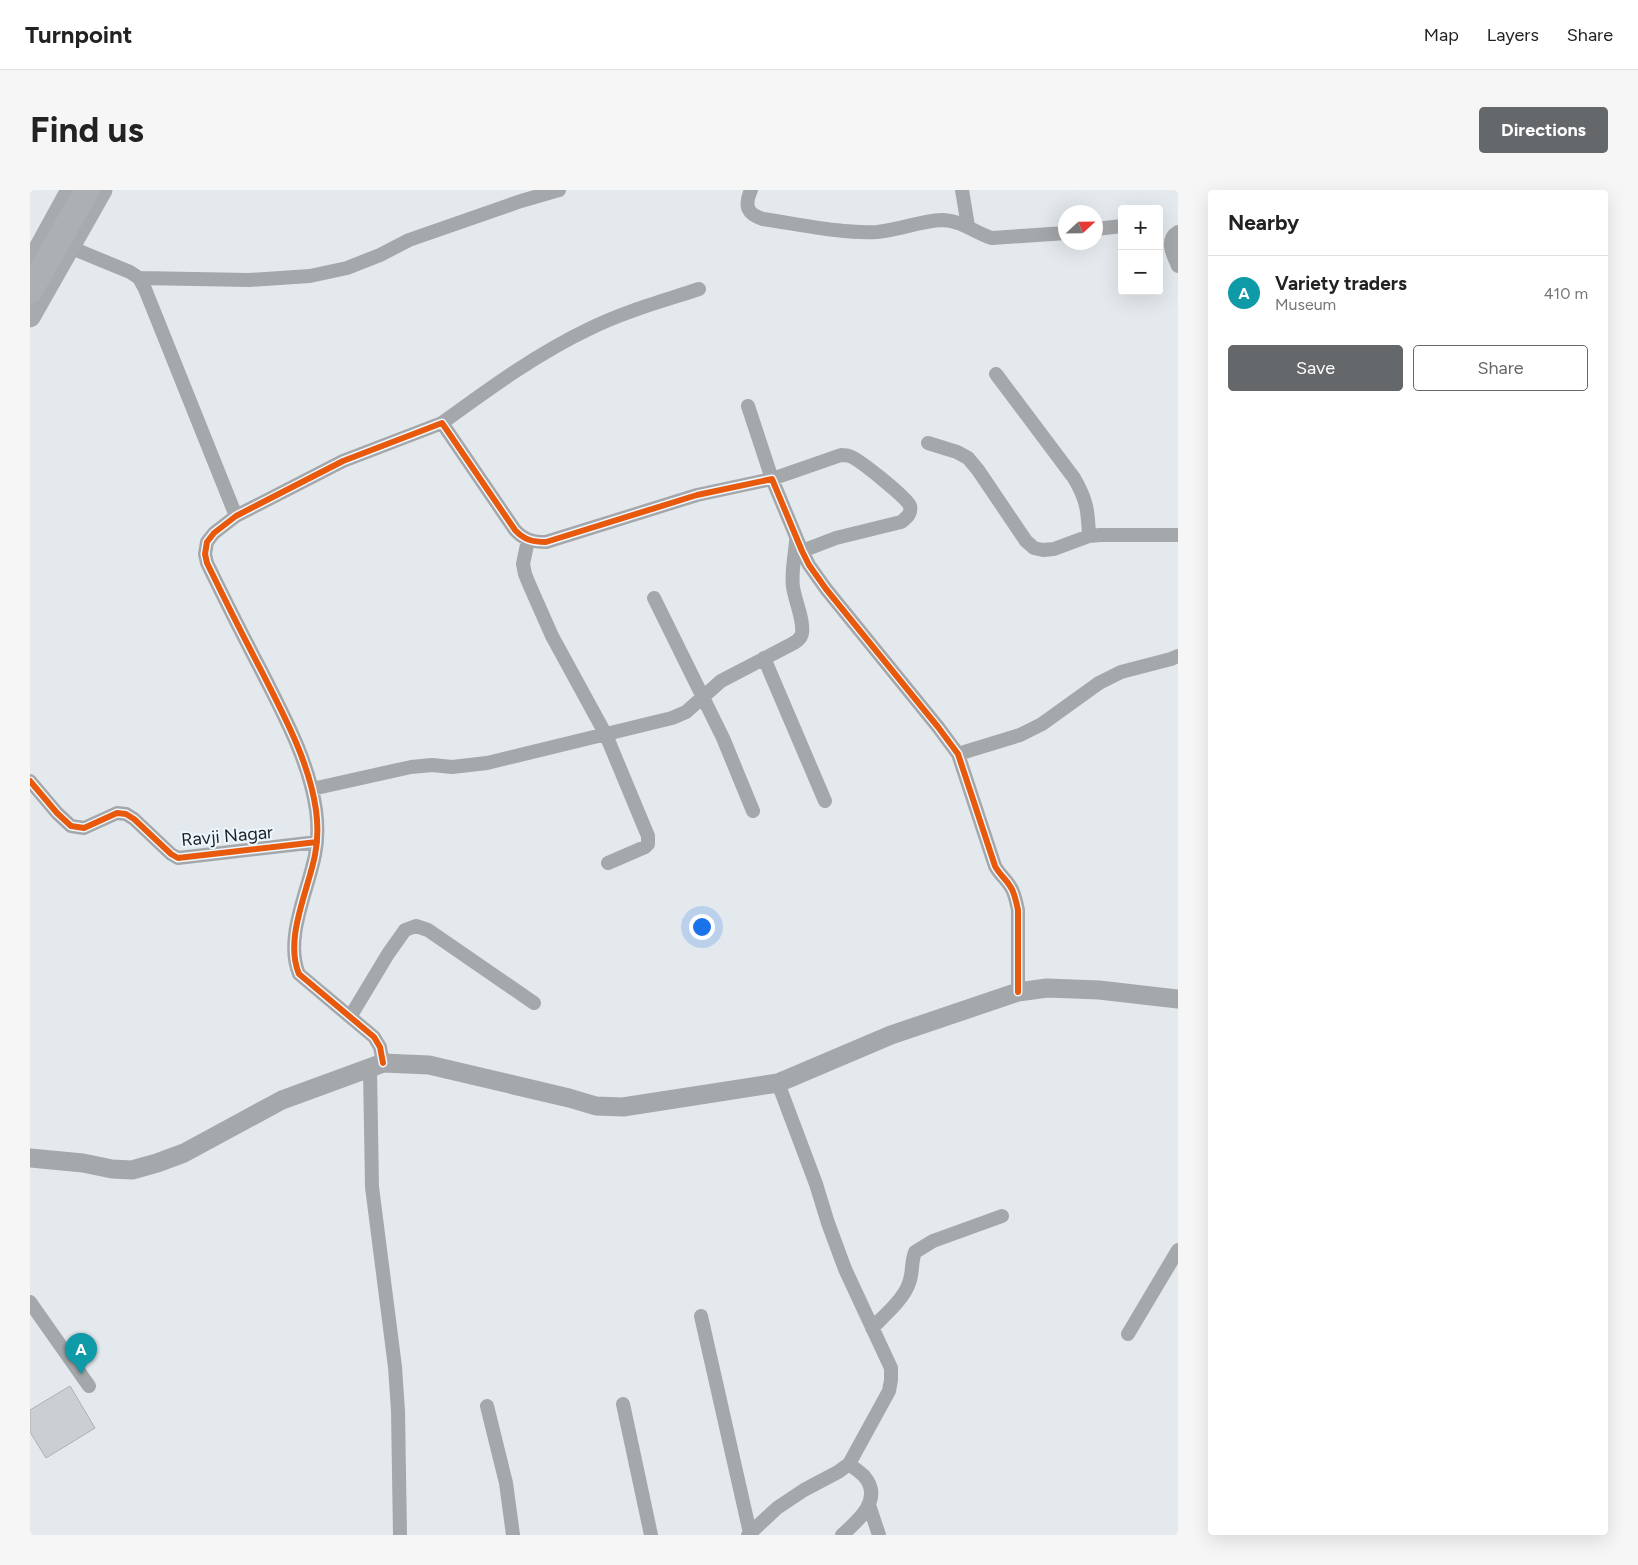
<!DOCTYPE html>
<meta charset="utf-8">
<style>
:root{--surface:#fff;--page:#f6f6f6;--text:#222;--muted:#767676;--line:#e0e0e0;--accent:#64686b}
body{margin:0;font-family:Figtree,sans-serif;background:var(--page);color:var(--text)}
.controls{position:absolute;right:15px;top:15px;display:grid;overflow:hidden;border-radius:5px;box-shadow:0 5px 20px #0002}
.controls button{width:45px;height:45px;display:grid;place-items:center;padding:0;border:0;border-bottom:1px solid var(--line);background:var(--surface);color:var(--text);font:25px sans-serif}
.compass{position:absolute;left:1028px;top:15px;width:45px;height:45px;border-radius:50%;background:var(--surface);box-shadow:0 5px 20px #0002;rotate:68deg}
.you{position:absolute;left:671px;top:736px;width:18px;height:18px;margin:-12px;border:4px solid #fff;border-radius:50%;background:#1a73e8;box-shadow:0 0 0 8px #1a73e833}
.badge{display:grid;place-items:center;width:32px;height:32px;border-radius:50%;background:var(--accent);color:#fff;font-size:16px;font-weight:700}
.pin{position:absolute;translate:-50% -41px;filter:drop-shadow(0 1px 2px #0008)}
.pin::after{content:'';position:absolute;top:26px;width:18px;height:15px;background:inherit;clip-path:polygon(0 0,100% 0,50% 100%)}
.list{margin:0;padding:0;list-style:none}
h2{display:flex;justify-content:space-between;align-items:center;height:65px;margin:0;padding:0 20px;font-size:21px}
h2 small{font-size:16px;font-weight:400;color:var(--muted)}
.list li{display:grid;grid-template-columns:32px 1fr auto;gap:15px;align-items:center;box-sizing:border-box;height:75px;padding:0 20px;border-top:1px solid var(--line)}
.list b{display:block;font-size:19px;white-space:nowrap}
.list p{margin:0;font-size:16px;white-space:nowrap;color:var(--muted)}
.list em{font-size:16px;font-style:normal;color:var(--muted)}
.actions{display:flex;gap:10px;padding:15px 20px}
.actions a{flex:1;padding:11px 0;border:1px solid var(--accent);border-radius:5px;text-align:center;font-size:18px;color:var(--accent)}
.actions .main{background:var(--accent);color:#fff}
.map{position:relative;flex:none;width:1148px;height:1345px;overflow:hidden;border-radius:5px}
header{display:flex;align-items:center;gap:30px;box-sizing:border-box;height:70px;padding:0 25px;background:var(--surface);border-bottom:1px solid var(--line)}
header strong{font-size:24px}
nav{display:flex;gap:28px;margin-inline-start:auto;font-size:18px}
.intro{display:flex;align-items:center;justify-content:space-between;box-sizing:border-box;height:120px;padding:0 30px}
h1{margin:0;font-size:35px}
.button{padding:12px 22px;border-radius:5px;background:var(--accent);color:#fff;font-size:18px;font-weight:700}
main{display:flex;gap:30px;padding:0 30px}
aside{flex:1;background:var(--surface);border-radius:5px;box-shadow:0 5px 20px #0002}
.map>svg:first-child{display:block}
.building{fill:#cbcfd2;stroke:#adb1b4}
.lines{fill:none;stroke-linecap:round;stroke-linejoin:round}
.street{stroke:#a5a8aa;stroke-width:14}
.secondary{stroke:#a4a8aa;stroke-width:19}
.primary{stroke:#a8abad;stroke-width:21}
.highway-bridge{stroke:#adb0b3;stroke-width:25}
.cycleway-casing{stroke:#edf7ff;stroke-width:9}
.cycleway{stroke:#e8590c;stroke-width:6}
.labels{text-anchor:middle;stroke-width:4;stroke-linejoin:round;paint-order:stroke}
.street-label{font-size:18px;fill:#1f2225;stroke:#edf7ff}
</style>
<header>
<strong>Turnpoint</strong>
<nav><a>Map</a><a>Layers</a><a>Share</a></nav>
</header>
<div class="intro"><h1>Find us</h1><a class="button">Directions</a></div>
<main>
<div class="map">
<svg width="1148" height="1345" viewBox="0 0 1148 1345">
<rect width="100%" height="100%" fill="#e4e9ed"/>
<!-- building -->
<path class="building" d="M40,1196L65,1238L16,1268L0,1242V1220Z"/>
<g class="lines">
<!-- street -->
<path class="street" d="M721,0C714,16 717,24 733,29C768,34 813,44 847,42C869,40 890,31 912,30C931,30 945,43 962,48L1036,43
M932,0L938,36
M1066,39L1092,36
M1148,42C1135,50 1143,65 1148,76
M32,54L100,82L109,88L115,99L206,326
M109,88L219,90L280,86L317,78L350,65L379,50L491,11L529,0
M966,184L1044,288C1057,310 1058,321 1059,346
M718,216L742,289L811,265C814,265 817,265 819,266C828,268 877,308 880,316C882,324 876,328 871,332L806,348L772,361
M412,233C460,198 508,163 561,138C596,121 633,111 669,99
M898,253L927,262L938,268L948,280L996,351L1004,358L1013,360L1024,359L1059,346L1070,345H1148
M498,350L493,374L495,384L499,394L522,446L576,545L618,646V654L615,657L578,673
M624,408L693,548L723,621
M734,468L795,611
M928,564L990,545L1012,534L1069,493L1091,482L1141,469L1148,466
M0,591L27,623L41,636L54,638L87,623L96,624L104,629L141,664L148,668L287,652
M282,599L381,577L402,575L422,577L457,573L642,528L656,522L691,491L758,456C764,453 771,450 772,443C774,430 765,411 763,397C761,382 765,366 766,351
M320,827L358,764L375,740L386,736L398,740L504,813
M353,873L350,857L344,847L269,784C254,749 278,701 285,665C288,650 288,635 286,620C279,571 254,526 232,482C213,446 195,410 177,373L175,364L177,352L184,343L206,326L313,271L412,233L485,340C494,350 503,352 516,352L667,305L742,289L772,361L779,375L796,399L908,537L928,564L965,676C969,684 976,689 980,696C985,703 986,712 988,720V802
M340,879L342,997L365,1177L368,1221L370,1345
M0,1112L59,1196
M671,1126L720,1343
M842,1138C854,1126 874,1109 879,1093C883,1083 881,1072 885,1062L903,1051L972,1026
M1098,1144L1148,1060
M593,1214L621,1345
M457,1216L476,1293L483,1345
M839,1315L849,1345
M718,1345L747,1318L774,1300L808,1282L819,1274L859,1201L861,1190V1178L815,1079L798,1033L786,994L748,893
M812,1345C828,1331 854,1309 834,1286C830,1282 824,1278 819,1274"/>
<!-- secondary -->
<path class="secondary" d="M0,968L53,973L82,979L102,980L127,973L154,963L252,910L353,873L399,875L539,908L566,916L593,917L748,893L861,845L988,802L1017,798L1069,800L1148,809"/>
<!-- primary -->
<path class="primary" d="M0,75L41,0
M0,127L72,0"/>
<!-- highway-bridge -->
<path class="highway-bridge" d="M0,101L57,0"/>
<defs>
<path id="cycleway" d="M0,591L27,623L41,636L54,638L87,623L96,624L104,629L141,664L148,668L287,652
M353,873L350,857L344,847L269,784C254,749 278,701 285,665C288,650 288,635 286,620C279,571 254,526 232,482C213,446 195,410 177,373L175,364L177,352L184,343L206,326L313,271L412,233L485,340C494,350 503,352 516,352L667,305L742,289L772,361L779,375L796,399L908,537L928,564L965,676C969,684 976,689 980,696C985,703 986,712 988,720V802"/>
</defs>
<!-- cycleway casing -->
<use href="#cycleway" class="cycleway-casing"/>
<!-- cycleway -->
<use href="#cycleway" class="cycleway"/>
</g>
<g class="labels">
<!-- street labels -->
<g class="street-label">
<text transform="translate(197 646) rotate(-5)" y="6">Ravji Nagar</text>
</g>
</g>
</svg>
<div class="controls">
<button>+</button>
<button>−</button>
</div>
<svg class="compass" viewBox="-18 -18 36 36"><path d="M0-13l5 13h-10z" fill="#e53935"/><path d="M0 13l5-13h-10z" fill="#767676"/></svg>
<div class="you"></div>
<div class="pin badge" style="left:51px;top:1184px;background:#0f9aa8">A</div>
</div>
<aside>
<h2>Nearby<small></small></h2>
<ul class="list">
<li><span class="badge" style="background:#0f9aa8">A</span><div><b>Variety traders</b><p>Museum</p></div><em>410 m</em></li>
</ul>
<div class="actions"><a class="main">Save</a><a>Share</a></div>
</aside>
</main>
